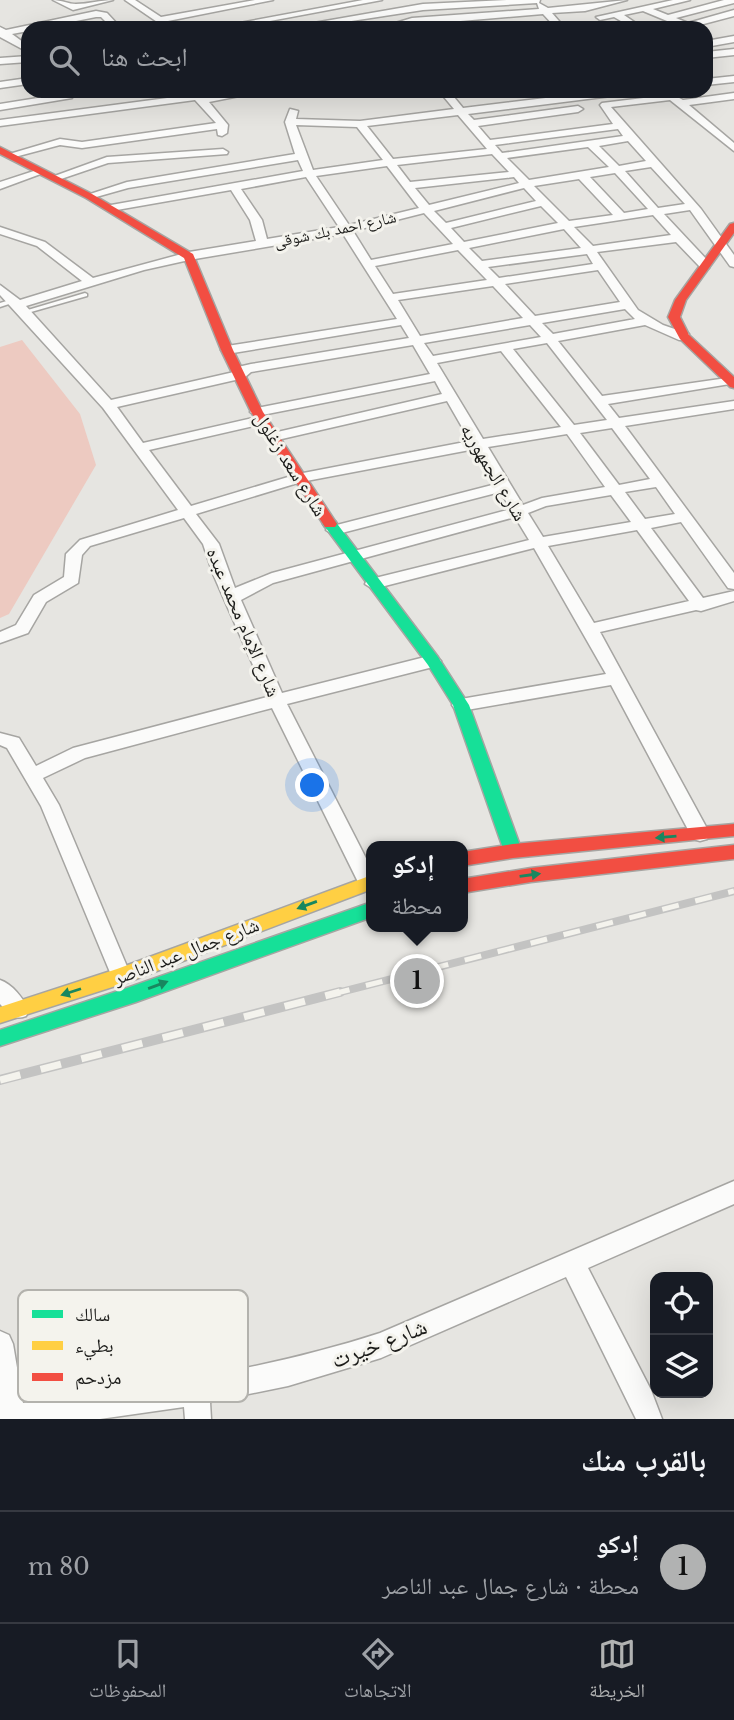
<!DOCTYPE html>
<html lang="ar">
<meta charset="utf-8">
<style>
:root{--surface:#171b24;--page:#20242c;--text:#f1f3f6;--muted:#9ea1a6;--line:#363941;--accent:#b1b2b2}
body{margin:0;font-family:"Libre Baskerville","Noto Naskh Arabic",serif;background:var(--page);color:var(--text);direction:rtl}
.controls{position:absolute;right:21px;bottom:21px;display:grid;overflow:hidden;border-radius:14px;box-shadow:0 7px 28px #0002}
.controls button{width:63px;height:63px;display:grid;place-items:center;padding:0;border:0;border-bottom:2px solid var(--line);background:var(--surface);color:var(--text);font:35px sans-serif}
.you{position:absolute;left:313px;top:786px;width:24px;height:24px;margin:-18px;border:5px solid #fff;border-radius:50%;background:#1a73e8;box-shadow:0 0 0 10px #1a73e833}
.badge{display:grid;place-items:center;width:46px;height:46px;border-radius:50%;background:var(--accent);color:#111;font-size:23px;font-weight:700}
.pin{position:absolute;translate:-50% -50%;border:4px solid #fff;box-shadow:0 2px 7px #0006}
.popup{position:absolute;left:366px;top:841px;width:102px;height:91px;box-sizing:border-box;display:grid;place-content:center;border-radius:14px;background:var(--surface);filter:drop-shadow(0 2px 5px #0005);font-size:23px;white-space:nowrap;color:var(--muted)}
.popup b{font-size:26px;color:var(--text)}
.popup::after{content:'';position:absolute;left:50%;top:100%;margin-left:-14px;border:14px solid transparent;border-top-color:var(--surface)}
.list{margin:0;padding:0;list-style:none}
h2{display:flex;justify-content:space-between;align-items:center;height:91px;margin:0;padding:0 28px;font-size:30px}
h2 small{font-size:23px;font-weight:400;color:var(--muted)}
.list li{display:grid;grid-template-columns:46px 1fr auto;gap:21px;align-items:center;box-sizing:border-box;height:112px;padding:0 28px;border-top:2px solid var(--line)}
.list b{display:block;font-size:26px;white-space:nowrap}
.list p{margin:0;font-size:23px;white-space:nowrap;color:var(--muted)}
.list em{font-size:23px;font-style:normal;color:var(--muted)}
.icon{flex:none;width:38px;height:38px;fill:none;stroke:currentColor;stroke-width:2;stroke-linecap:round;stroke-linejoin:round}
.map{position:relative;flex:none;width:734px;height:1419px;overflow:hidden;direction:ltr}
.search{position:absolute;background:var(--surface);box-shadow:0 7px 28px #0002;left:21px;right:21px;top:21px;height:77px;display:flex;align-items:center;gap:18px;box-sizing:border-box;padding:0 24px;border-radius:21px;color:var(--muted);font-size:26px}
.sheet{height:203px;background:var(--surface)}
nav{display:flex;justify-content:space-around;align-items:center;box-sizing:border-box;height:98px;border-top:2px solid var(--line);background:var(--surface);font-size:19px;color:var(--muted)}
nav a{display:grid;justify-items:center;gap:4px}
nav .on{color:var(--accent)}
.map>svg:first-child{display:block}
.green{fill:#edcac1}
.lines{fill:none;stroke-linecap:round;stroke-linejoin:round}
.lane-casing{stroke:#a6a5a2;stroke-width:3}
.street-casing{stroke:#a6a5a2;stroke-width:3}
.fast-casing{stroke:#a6a5a2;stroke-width:3}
.slow-casing{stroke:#a6a5a2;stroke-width:3}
.jam-casing{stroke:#a6a5a2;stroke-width:3}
.lane{fill:#fbfbfa;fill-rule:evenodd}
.street{fill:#fbfbfa;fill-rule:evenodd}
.fast{fill:#16e098;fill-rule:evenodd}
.slow{fill:#ffcf43;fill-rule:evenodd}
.jam{fill:#f24e42;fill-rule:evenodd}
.rail-far1-casing{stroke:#c3c3c2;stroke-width:8}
.rail-casing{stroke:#c3c3c2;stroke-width:10}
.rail-far1{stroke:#f4f3ed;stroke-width:5;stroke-dasharray:17;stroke-linecap:butt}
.rail{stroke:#f4f3ed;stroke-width:7;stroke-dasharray:21;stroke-linecap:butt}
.oneway{fill:#18875f}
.labels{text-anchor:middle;stroke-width:6;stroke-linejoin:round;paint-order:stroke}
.far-street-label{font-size:16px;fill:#1b1b19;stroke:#f4f3ed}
.street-label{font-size:19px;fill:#1b1b19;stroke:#f4f3ed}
.near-street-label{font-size:23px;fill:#1b1b19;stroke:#f4f3ed}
.key{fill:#f4f3ed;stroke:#b3b2ad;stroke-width:2}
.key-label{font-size:19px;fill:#1b1b19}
</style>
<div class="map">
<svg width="734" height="1419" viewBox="0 0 734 1419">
<rect width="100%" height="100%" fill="#e6e5e1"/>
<!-- green -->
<path class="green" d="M22,340L80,414L96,465L9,614L0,618V347Z"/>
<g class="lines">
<defs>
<path id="lane" d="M85,293L87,294V296L24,314L21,312Z
M13,299L16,301L15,302L0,307V303Z"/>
<path id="street" d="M53,0C61,0 69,4 76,4C88,4 101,0 113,0L73,10Z
M125,0H135L161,17L255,0H273L168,21L173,26L172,28H166Z
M363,0H382L232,28H213Z
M507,0H540L539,3L548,8L627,0L585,11L552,13L565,28H556L543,14L379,28L412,18L539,9L537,3L423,10L306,28H285L423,4Z
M673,0H690L653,9L668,15L724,0H734V3L676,18L688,23L734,10V16L696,26L697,28H684L643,11L624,15L643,28H633L614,17L600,20L596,17Z
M96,11L107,13L121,28H112L101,17H96L41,28H28V31L12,34L27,45V49L24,50L0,37V27L6,30Z
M734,36V42L706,47V41Z
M734,49V55L706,58V52Z
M28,56V62L0,64V58Z
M734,76V82L706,85V79Z
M28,78V84L0,88V82Z
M186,91H196L203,97L242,91H265L209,102L228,125L227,133L222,136L218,135L217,129L82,148L60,145L11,158L6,155L60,139L82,142L216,123L195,100L0,126V120L190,95Z
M439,91H449L463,108L604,91H632L627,94L468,114L474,120L578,106L583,109L578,112L478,126L490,140L613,124L600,105L602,103L660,96L659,91H666L683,100L734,93V99L689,105L734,143V151L670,100L611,107L701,209L734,255V267L730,266L690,210L664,214L709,262V268H701L676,242L597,252L638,310L663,325L689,334V340H679L645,325L558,341L602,396L734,377V383L730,384L608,404L619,418L734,401V409L625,426L734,573V589L728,588L681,522L651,528L703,598L734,591V601L701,611L696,610L600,632L710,834L707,839L700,841L693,839L611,685L461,711L455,709L452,705L455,701L461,699L606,674L534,548L373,589L365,584L367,580L529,540L515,517L273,583L241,600L282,693L433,655L441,661L433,667L287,704L372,870V890L361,888L272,708L85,758L43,778L59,805L131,976L128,982L121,985L114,982L41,806L7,748L0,745V733L19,738L36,766L73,748L267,697L213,574L203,544L184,518L90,546L82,555L78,583L46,602L28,633L0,643V632L16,625L34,595L64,577L66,554L80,540L178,510L103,408L0,295V285L20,300L82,281L37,246L0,234V227L45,242L93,278L189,252L256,241L250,220L231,190L111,211L105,208L111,205L303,171L298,160L128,188L89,199L84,196L127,182L295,154L285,122L290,109L298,111L296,119L360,121L454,109ZM458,115L487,149L393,159L367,126ZM296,125L357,127L383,160L313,170ZM618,129L623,136L502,153L495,145ZM628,141L646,161L619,166L599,146ZM588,147L609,167L529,180L507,158ZM492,154L509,172L410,182L397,165ZM387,166L419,208L349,225L316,176ZM651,167L685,204L658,208L625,171ZM615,173L648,209L624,213L590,177ZM306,177L339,227L267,239L262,220L241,189ZM514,177L519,183L429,205L415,188ZM579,179L613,215L569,221L534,186ZM524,188L536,201L446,223L434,211ZM541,206L558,223L464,242L451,228ZM424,213L453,244L371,260L353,231ZM653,215L671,235L593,246L574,227ZM564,229L581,248L482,261L469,248ZM343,234L397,319L227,346L221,350L227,354L401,325L409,338L251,364L238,367L234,372L111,400L26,306L144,270L189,260ZM458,250L487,280L393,294L375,266ZM587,254L593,264L499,278L488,267ZM598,270L620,302L535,316L505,284ZM493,286L523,318L420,336L398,300ZM625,309L635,319L553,334L542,323ZM530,325L541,337L433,356L424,343ZM547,343L607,420L574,425L513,349ZM413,345L430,374L257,408L250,412L257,416L435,381L442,394L273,433L266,437L273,441L447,401L470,441L298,474L191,506L149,450L267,423V417L262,416L143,443L117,407L244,378L251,372ZM501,351L561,427L483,439L437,363ZM612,428L650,479L619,485L580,433ZM567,434L605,487L542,498L523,505L488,447ZM475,449L496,484L329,527L326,530L334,535L500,492L511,509L272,573L235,588L219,544L196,514L301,482ZM656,487L675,514L645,519L625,492ZM611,495L631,522L543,537L528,513L546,506ZM637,530L689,601L594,623L548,546Z
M69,93L72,94V98L0,110V104Z
M223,149L228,152L227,154L108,163L58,180L49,178L107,157Z
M37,170L46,172L0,189V182Z
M0,980C12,984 23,998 29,1010L26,1016C13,1021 8,1013 0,1004Z
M734,1181V1204L588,1268L651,1390L662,1419H636L566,1277L381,1358L288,1386L210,1402L211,1419H185L184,1407L100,1419H0V1331L9,1335L13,1344L23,1403C144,1387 263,1371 380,1333Z"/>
<path id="fast" d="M330,520L335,521L438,657L469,705L522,851L519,856H507L504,851L453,705L428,665L323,524Z
M372,902V917L136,1002L0,1046V1030L127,988Z"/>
<path id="slow" d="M372,875V889L128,982L0,1023V1007L117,969Z"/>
<path id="jam" d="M0,147L92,194L193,254L233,350L263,412L337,524L335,527H325L251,412L221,350L184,258L86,198L0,154Z
M734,223V233L686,300L680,317L689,335L734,377V388L730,387L680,339L668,317L675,300L730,224Z
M734,824V836L513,858L462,866V852L513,844Z
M734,845V859L531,882L462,893V879L531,868Z"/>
</defs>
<!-- lane casing -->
<use href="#lane" class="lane-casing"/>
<!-- street casing -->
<use href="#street" class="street-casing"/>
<!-- fast casing -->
<use href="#fast" class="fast-casing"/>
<!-- slow casing -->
<use href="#slow" class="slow-casing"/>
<!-- jam casing -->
<use href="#jam" class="jam-casing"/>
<!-- lane -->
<use href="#lane" class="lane"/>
<!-- street -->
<use href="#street" class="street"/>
<!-- fast -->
<use href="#fast" class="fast"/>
<!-- slow -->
<use href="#slow" class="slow"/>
<!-- jam -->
<use href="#jam" class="jam"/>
<defs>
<path id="rail-far1" d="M333,994L734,891"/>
<path id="rail" d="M0,1080L340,992"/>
</defs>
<!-- rail-far1 casing -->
<use href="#rail-far1" class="rail-far1-casing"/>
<!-- rail casing -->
<use href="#rail" class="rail-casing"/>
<!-- rail-far1 -->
<use href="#rail-far1" class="rail-far1"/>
<!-- rail -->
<use href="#rail" class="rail"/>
</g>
<!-- one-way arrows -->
<defs><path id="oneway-solid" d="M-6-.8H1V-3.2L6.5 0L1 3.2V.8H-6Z" transform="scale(1.75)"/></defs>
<g class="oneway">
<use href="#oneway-solid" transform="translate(666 837) rotate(175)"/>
<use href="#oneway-solid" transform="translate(530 875) rotate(-8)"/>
<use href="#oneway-solid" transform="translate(307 905) rotate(160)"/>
<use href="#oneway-solid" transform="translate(158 985) rotate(-20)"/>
<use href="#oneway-solid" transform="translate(71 992) rotate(162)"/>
</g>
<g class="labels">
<!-- far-street labels -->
<g class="far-street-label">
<text transform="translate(335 229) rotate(-12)" y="6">شارع احمد بك شوقى</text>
</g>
<!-- street labels -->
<g class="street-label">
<text transform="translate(291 464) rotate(58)" y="7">شارع سعد زغلول</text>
<text transform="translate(494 472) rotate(59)" y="7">شارع الجمهوريه</text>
<text transform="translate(244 622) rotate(67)" y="7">شارع الإمام محمد عبده</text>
<text transform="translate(186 951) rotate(-21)" y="7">شارع جمال عبد الناصر</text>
</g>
<!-- near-street labels -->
<g class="near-street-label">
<text transform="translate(379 1343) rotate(-21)" y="8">شارع خيرت</text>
</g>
</g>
<!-- legend -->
<rect x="18" y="1290" width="230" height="112" rx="10" class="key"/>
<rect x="32" y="1310" width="31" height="8" fill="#16e098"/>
<rect x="32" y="1341" width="31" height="9" fill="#ffcf43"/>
<rect x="32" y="1373" width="31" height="8" fill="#f24e42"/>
<g class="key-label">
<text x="75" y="1321">سالك</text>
<text x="75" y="1352">بطيء</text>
<text x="75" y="1384">مزدحم</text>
</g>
</svg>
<div class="controls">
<button><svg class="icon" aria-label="locate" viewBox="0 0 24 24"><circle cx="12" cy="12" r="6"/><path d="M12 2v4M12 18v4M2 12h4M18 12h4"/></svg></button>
<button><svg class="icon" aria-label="layers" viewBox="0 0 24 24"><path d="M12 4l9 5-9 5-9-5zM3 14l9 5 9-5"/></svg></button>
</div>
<div class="you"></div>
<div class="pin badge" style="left:417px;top:981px">1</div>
<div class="popup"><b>إدكو</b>محطة</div>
<div class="search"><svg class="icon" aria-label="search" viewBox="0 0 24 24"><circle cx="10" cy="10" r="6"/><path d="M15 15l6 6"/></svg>ابحث هنا</div>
</div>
<section class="sheet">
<h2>بالقرب منك<small></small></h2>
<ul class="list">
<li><span class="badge">1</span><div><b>إدكو</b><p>محطة · شارع جمال عبد الناصر</p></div><em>80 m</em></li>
</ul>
</section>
<nav>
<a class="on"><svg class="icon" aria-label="map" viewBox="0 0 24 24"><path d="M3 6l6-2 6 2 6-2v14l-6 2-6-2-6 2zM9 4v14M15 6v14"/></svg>الخريطة</a>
<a><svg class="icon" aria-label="directions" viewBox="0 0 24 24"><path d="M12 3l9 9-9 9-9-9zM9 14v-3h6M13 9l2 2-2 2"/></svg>الاتجاهات</a>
<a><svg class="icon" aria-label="saved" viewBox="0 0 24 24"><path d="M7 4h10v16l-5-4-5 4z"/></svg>المحفوظات</a>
</nav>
